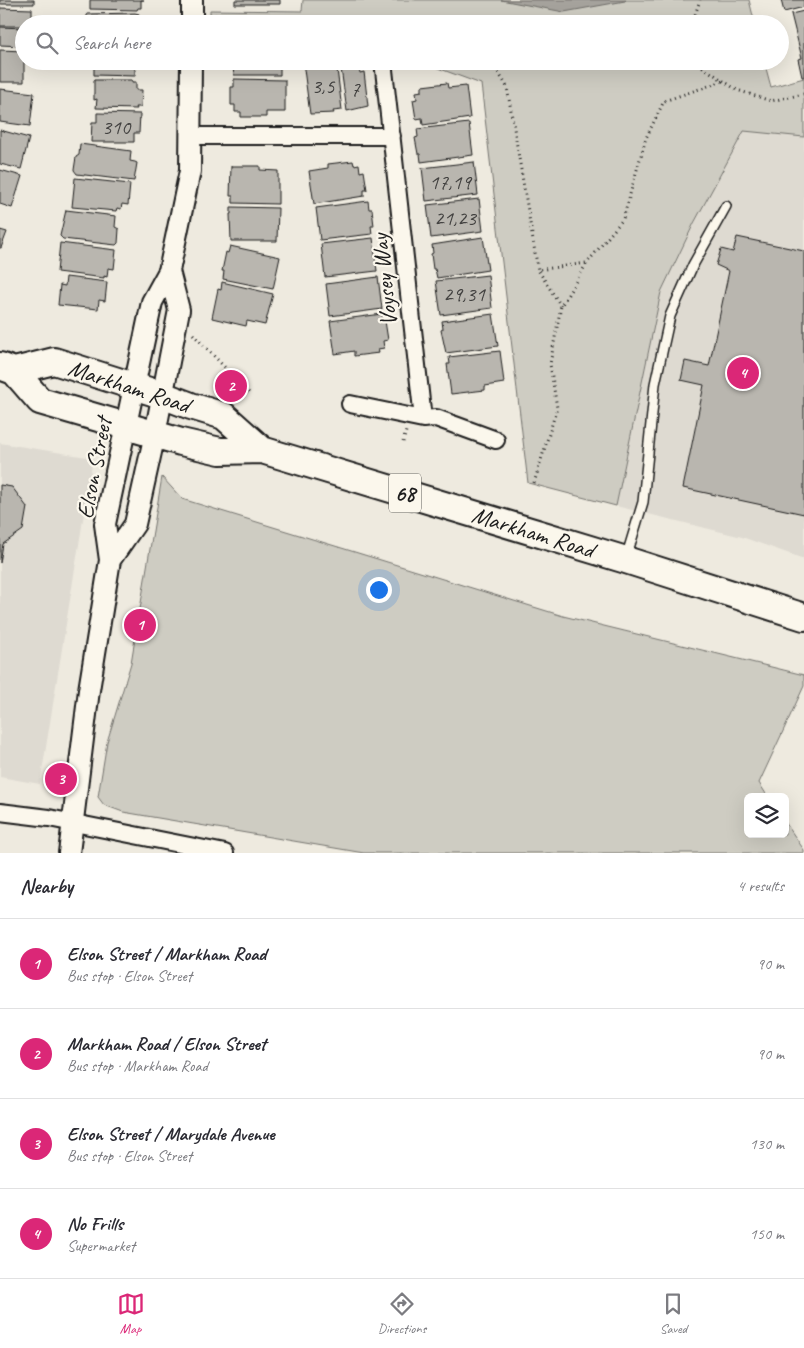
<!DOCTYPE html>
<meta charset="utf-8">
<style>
:root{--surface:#fff;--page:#f2f2f3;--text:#2b2b33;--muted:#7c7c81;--line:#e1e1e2;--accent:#db2777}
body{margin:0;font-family:Caveat,sans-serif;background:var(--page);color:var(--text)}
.controls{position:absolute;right:15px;bottom:15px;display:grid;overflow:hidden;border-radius:8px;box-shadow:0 5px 20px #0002}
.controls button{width:45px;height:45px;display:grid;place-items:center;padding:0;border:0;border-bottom:1px solid var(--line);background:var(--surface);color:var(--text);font:25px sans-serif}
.you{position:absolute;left:378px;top:589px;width:18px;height:18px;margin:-12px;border:4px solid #fff;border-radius:50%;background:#1a73e8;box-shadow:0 0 0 8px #1a73e833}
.badge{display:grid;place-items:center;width:32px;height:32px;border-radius:50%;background:var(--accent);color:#fff;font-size:16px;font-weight:700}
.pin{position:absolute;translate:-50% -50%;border:2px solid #fff;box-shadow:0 1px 5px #0006}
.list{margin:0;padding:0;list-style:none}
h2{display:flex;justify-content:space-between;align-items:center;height:65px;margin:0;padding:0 20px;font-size:21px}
h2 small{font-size:16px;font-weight:400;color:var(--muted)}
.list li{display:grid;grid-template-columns:32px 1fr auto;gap:15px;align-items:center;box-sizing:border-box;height:90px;padding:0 20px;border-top:1px solid var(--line)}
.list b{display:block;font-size:19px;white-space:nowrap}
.list p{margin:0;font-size:16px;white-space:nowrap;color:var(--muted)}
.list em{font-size:16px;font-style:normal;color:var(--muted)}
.icon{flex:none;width:28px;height:28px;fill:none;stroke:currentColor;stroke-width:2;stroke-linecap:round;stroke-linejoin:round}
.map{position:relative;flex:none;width:804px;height:853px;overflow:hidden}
.search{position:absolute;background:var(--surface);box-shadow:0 5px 20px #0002;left:15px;right:15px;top:15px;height:55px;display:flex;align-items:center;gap:12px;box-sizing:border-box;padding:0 18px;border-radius:28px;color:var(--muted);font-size:19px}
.sheet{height:425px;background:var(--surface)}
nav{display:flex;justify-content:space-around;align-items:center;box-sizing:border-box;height:70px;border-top:1px solid var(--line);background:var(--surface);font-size:14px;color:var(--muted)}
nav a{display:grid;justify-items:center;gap:2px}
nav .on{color:var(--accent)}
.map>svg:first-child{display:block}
.built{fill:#dedad1}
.green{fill:#ceccc2;stroke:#75746f}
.water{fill:#a6a39d;stroke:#6f6d69}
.building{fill:#b9b6af;stroke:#1c1c1c}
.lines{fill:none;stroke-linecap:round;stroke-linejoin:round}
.service-casing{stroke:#1c1c1c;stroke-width:12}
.minor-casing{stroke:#1c1c1c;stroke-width:20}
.tertiary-casing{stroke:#1c1c1c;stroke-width:24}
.primary-casing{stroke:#1c1c1c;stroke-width:30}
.path{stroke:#1c1c1c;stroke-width:3;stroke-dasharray:1 4;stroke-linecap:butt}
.service{stroke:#fbf7ec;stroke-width:9}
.minor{stroke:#fbf7ec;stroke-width:16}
.tertiary{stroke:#fbf7ec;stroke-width:20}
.primary{stroke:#fbf7ec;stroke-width:26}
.labels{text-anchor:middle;stroke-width:4.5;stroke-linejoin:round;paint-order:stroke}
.number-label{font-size:21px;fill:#434241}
.shield{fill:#fbf7ec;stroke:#5f5e5a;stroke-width:1}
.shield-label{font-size:22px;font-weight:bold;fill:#1c1c1c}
.street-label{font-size:24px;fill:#1c1c1c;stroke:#fbf7ec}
</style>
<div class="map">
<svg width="804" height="853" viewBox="0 0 804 853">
<rect width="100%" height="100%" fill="#eeeadf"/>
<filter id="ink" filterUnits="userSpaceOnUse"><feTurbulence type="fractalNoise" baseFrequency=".02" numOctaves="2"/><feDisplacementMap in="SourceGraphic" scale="10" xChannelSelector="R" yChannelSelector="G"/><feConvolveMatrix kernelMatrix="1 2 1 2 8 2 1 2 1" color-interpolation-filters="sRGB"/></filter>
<g filter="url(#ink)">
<!-- built -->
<path class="built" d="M744,130L804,137V559L742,537L616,506L661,292L697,216Z
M0,443L93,458L40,784L0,777Z"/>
<!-- green -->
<path class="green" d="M303,0H749L755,24H210V10L302,11Z
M419,61H764L771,87L804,78V137L744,131L694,223L661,292L616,506L528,483L481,84Z
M162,477L182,499L563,616L804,675V686L759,783L768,797H748V834H785V822L804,850V853H364L123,812L104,805L98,797L107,742L131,663Z"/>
<!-- water -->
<path class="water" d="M501,0H626L625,1L564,12Z"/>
<!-- building -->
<path class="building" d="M0,0H34V4H0Z
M90,0H144H141V8H138L137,10L90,9Z
M235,0H280V4H235Z
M781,0H804V7L784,12Z
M0,8L32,9V24H24V26H0Z
M804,11V77H802L798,59L802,58L791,14Z
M135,13L139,14V24H144H87V14Z
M0,27L24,28V46L0,45Z
M0,50L24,51V82H0Z
M94,61H141V67H135V76L94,75Z
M232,61H280V75H234Z
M311,61H336L342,110L333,111L334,113L310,114L303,62Z
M340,61H357L360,73L364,72L368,106L347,111Z
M234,79L285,80V112H266V117H241V112H235V105H231V87H234Z
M94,80H132V82H136V90H142L141,107H136L137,109L96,108L97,99L94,100Z
M447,83L448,88L466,86L470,118L423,125L422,118L416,119L413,100L417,99L416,92L422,91V86Z
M0,89L34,93L30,126L0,122Z
M97,113L140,114L139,133H134V142H91L92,122H97Z
M469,123L473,155L421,162L420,154H418L415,138L418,137L417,129Z
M0,130L29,138L21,169L0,164Z
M80,144L131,151L130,161L135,162L137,163L134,181L77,174L74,170L76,157L79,155Z
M353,161L354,165L359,164L360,172L364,171L367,190H364V196L314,204L309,171L328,168V164Z
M474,162L478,195L426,201L422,168Z
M231,166H260V170L278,171V204L233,203V196H230Z
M0,170L22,176L12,208L0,204Z
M75,178L130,184L128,205L122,204L121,209L117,208L116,211L72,207Z
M479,199L483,231L431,238L427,205Z
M368,201L369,209H372L374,226H371L372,234L320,240L316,208Z
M231,207L278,208L277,241H231L230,214H231Z
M66,210L116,216L115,227L119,229L118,243L116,245L63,239L60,236Z
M0,230L7,232L1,248H0Z
M483,237L488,270L437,278L435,269H433L431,254L433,253L432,245Z
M737,237L804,251V514L683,488L704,385L681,380L685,361L709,366L729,271L716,265L721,249L733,252Z
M373,238L377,271L325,277L321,244Z
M60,243L116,250L114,269L108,268L107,277L104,276V278L57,272Z
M230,246L280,257L273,289L223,279L224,271H222L226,252L228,253Z
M488,275L492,308L441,315L436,281Z
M66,277L107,282L105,301L99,300L98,309L58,305L60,285L65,286Z
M378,277L382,309L330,316L326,284Z
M222,282L273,294L265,325L247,321L246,326L212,318L218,289L221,290Z
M382,314L383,321H385L388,340L383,341L384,348L378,349L379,353L354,356V351L335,354L330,321Z
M493,314L498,346L446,353L441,330L443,329L442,321Z
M500,351L504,383L485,386V390L451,394L447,364H450L449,357Z
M0,485L12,487L27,507L23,530L3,544L0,563Z"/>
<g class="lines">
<defs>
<path id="service" d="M626,558L643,502L655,384L670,316L693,265L726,206"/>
<path id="minor" d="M383,61L423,419
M190,136H392
M350,404L423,419L436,418L496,440
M0,812L49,818L225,853"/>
<path id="tertiary" d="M192,24V0
M110,560L135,524L155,434L179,310L169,271
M69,853L89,690L110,560L105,524L152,302L169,271L190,171L191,61"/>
<path id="primary" d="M0,366L14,371L54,361L162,395L191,406L224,416L262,450
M14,371L40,401L181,442L220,451L262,450L626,560L804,617"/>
</defs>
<!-- service casing -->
<use href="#service" class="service-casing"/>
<!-- minor casing -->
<use href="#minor" class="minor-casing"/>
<!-- tertiary casing -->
<use href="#tertiary" class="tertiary-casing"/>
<!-- primary casing -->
<use href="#primary" class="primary-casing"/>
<!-- path -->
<path class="path" d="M210,15L352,20L364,24
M692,24L700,0
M482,61C495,66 501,76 507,87L538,270
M694,61L737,90L771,101L804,94
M561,306L538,270L586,263
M193,334L251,395
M403,442L406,431
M534,483L557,408L550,364L561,306L587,263L623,219L646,138L664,101L723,81"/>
<!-- service -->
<use href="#service" class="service"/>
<!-- minor -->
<use href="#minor" class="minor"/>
<!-- tertiary -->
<use href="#tertiary" class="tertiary"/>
<!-- primary -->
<use href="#primary" class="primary"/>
</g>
</g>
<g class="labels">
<!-- number labels -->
<g class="number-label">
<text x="323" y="93">3,5</text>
<text x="355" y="96">7</text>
<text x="116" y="134">310</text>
<text x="450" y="189">17,19</text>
<text x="455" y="225">21,23</text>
<text x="464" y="301">29,31</text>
</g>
<!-- shield labels -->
<rect class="shield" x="389" y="473.5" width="32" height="39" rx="4"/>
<g class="shield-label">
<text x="405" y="501">68</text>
</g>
<!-- street labels -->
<g class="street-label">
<text transform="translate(384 280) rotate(-96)" y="8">Voysey Way</text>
<text transform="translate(129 386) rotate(18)" y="8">Markham Road</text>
<text transform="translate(94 468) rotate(-79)" y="8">Elson Street</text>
<text transform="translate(533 532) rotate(17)" y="8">Markham Road</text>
</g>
</g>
</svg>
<div class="controls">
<button><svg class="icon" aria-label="layers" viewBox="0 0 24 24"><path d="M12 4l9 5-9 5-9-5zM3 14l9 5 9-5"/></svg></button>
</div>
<div class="you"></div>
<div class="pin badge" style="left:140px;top:625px">1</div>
<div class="pin badge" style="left:231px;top:386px">2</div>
<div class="pin badge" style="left:61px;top:779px">3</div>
<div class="pin badge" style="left:743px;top:373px">4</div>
<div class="search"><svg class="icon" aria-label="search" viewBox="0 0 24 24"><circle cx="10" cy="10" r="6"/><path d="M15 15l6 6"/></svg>Search here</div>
</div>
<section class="sheet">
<h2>Nearby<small>4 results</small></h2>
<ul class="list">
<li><span class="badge">1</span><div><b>Elson Street / Markham Road</b><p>Bus stop · Elson Street</p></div><em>90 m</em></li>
<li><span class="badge">2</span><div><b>Markham Road / Elson Street</b><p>Bus stop · Markham Road</p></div><em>90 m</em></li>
<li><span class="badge">3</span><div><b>Elson Street / Marydale Avenue</b><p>Bus stop · Elson Street</p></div><em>130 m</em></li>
<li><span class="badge">4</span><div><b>No Frills</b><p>Supermarket</p></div><em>150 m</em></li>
</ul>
</section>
<nav>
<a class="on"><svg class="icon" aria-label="map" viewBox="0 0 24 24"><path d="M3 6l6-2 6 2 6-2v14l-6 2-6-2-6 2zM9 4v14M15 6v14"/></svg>Map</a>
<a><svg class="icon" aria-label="directions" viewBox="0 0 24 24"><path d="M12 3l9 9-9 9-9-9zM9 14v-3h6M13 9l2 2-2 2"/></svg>Directions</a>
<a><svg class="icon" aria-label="saved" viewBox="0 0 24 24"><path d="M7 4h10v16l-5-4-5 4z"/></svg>Saved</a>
</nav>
